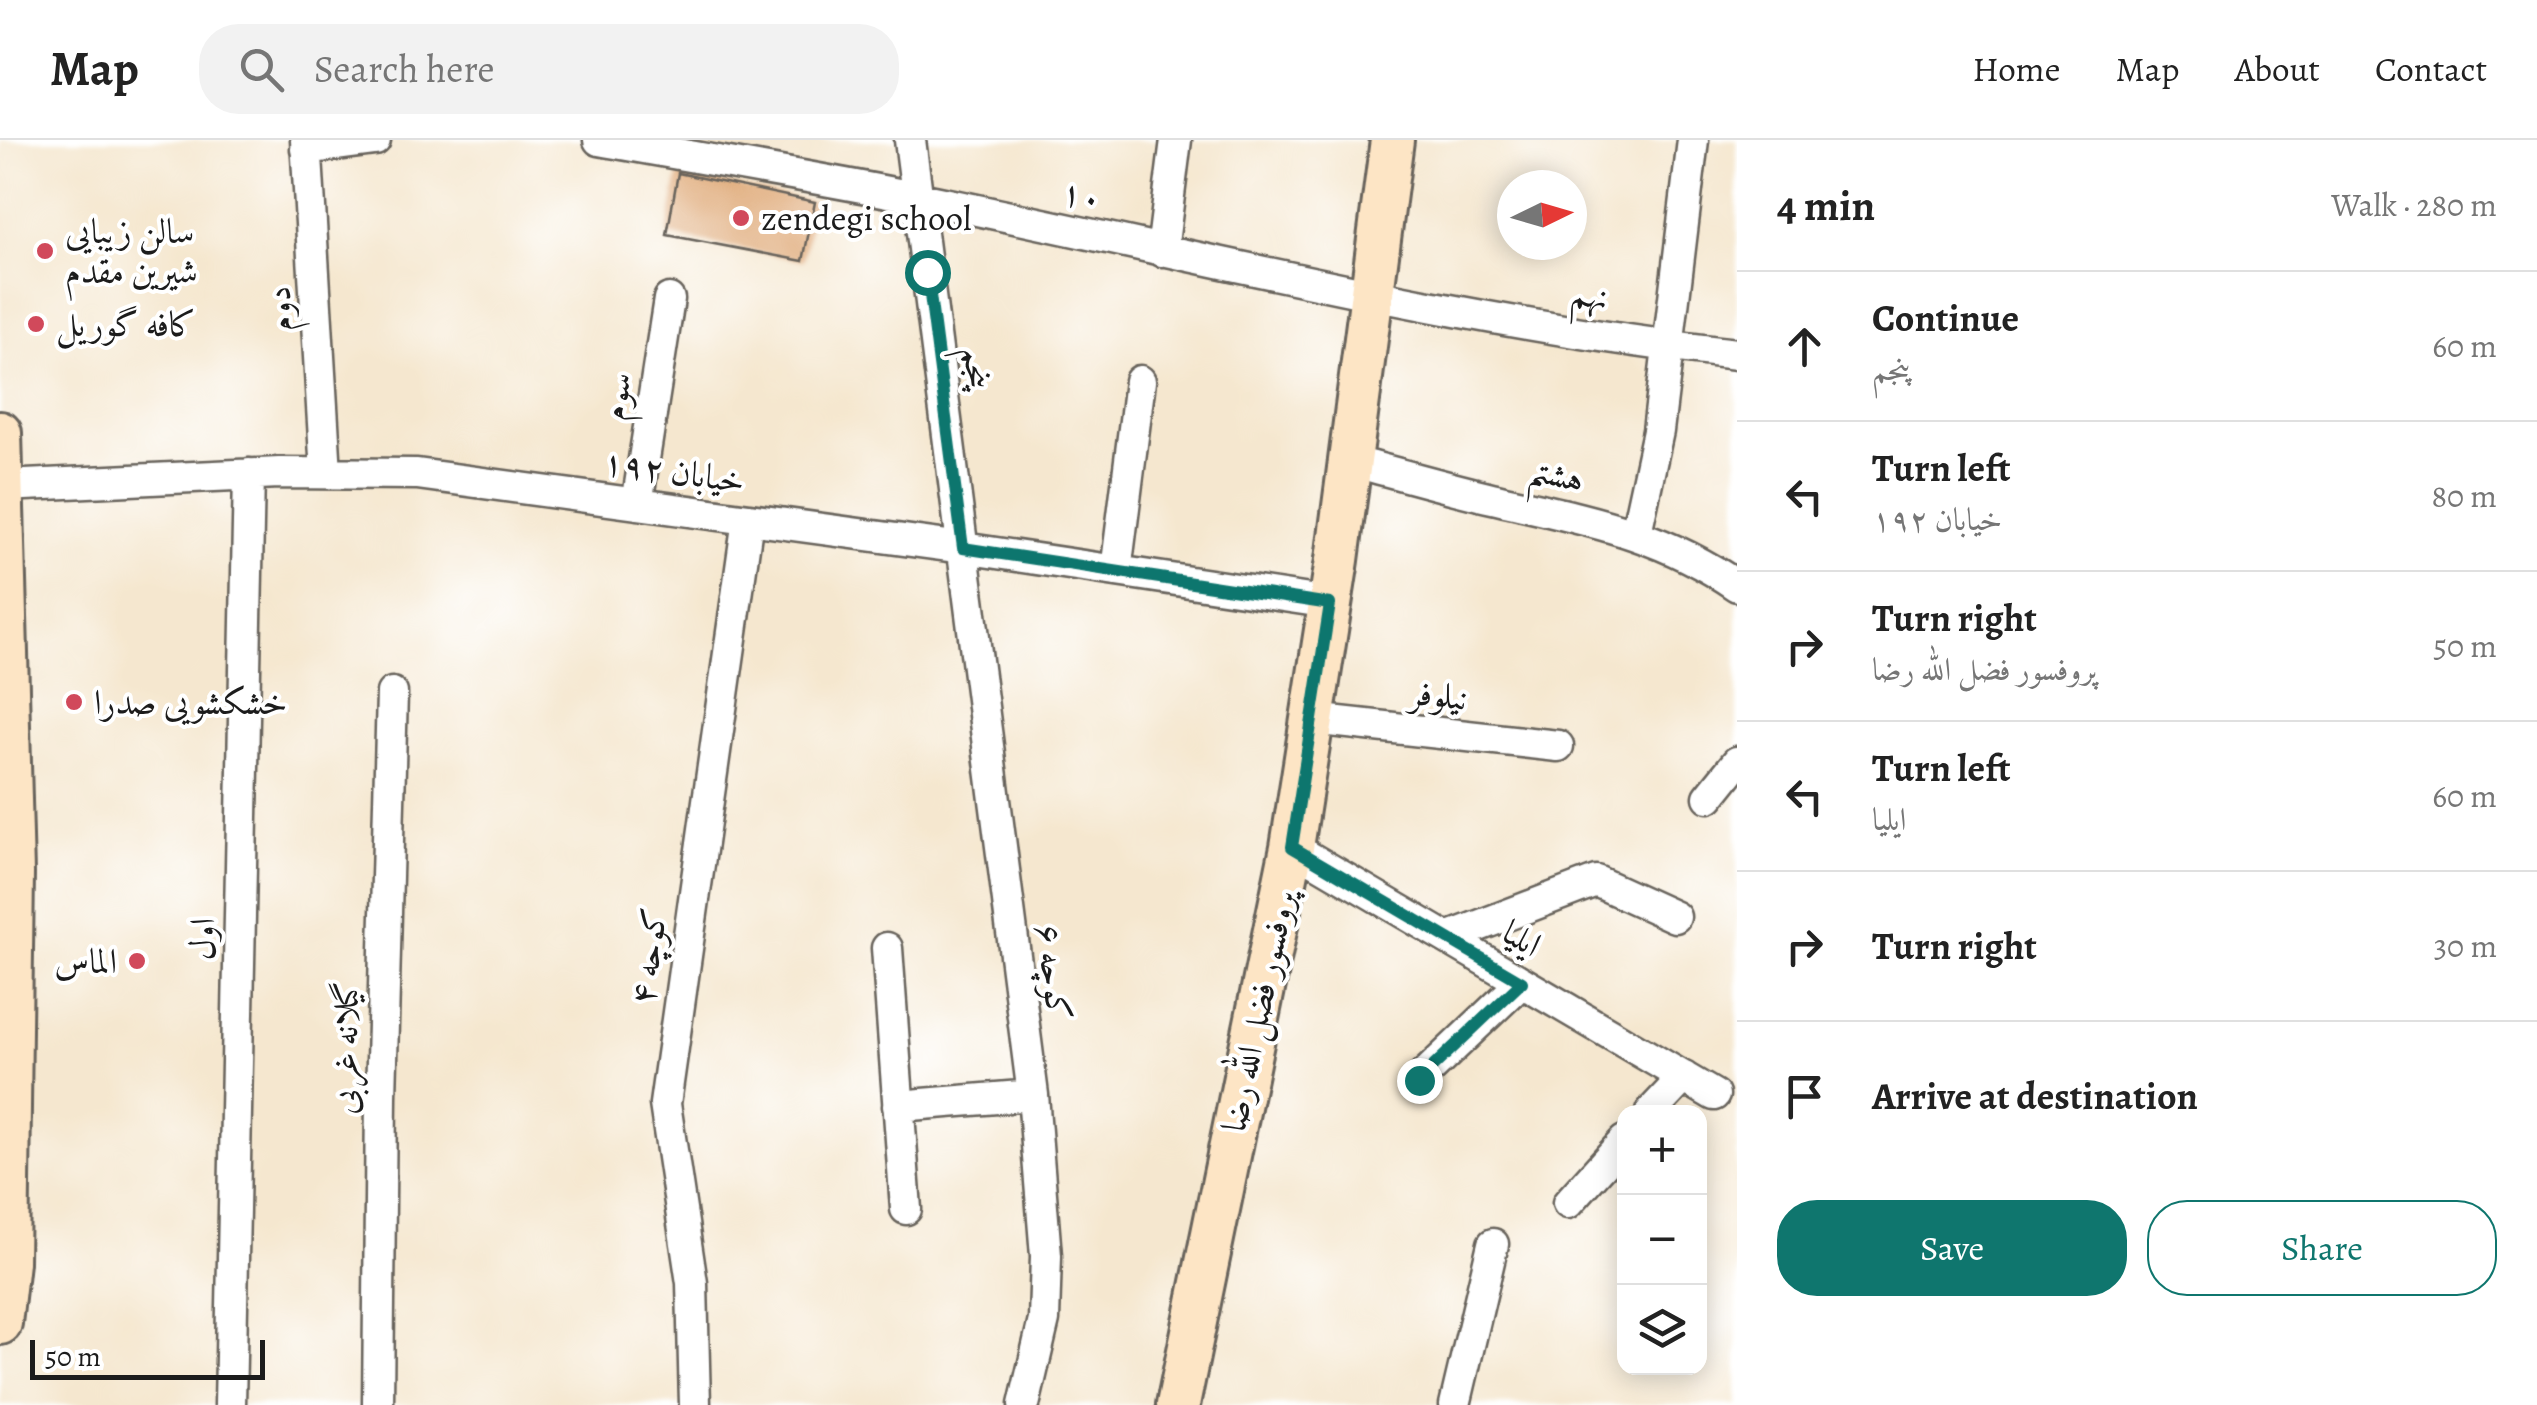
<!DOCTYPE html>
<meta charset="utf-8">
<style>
:root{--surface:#fff;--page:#f2f2f2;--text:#222;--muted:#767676;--line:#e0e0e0;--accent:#0f766e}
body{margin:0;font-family:Alegreya,Amiri,serif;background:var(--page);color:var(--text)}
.controls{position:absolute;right:30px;bottom:30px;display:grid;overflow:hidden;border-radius:20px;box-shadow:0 5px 25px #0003}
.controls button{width:90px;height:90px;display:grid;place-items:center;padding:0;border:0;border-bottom:2px solid var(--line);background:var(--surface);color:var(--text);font:50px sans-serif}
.compass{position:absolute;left:1497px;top:30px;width:90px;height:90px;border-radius:50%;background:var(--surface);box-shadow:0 5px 25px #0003;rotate:85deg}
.scale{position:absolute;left:30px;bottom:25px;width:235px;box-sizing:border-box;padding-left:10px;border:5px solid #1c1c1c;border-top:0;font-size:28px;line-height:35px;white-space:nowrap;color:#1c1c1c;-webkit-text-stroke:8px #fff;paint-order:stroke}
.stop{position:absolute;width:30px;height:30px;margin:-22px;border:8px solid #0f766e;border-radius:50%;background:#fff}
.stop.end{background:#0f766e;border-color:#fff;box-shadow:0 2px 10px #0008}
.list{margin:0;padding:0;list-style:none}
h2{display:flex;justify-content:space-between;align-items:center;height:130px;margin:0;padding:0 40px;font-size:42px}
h2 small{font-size:32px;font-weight:400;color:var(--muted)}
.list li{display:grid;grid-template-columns:65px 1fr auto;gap:30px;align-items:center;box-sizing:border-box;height:150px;padding:0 40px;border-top:2px solid var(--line)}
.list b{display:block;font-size:38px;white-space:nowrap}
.list p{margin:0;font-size:32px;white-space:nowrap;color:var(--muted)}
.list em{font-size:32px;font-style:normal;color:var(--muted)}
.actions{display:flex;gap:20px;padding:30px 40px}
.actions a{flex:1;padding:22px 0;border:2px solid var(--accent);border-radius:40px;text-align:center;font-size:35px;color:var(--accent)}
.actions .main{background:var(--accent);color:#fff}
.icon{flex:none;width:55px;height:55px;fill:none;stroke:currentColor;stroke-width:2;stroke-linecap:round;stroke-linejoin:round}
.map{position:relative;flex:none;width:1737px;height:1265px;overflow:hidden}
header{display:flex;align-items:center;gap:60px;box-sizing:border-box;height:140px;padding:0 50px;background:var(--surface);border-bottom:2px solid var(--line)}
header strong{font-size:48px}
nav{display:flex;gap:55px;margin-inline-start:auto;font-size:35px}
.search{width:700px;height:90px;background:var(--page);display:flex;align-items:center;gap:25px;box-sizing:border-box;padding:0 35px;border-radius:40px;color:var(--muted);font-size:38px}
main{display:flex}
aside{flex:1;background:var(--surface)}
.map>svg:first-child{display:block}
.building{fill:#e1af80}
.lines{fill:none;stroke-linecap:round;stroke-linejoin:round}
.street-casing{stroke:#68635b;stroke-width:35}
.secondary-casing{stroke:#68635b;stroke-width:48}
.street{stroke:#fff;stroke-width:30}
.secondary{stroke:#fde5c5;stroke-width:42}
.route{stroke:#0f766e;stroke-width:12}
.poi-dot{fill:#d1495b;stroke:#fff;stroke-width:4}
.labels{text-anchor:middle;stroke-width:8;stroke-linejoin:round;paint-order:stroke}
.street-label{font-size:35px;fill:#1c1c1c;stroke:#fff}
.poi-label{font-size:35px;fill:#1c1c1c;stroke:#fff;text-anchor:start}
</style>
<header>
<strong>Map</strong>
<div class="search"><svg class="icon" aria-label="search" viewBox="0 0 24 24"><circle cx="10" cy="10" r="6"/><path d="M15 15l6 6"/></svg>Search here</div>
<nav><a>Home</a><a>Map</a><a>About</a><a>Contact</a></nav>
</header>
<main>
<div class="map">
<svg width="1737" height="1265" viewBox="0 0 1737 1265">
<rect width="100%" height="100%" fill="#fff"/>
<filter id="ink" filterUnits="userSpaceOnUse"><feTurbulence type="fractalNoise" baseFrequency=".01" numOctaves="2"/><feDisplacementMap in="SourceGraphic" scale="20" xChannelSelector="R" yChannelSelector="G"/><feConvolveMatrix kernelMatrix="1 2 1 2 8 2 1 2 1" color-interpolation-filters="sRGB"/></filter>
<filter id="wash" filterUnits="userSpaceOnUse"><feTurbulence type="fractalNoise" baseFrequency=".0048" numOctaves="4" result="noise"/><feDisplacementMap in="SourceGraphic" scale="40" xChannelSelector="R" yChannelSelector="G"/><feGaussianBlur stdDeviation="2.25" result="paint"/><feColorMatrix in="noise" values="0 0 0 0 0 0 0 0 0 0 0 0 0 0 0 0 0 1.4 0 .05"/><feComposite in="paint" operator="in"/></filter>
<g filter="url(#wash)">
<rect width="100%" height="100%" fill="#f5e7cf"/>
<g id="blocks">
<!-- building -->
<path class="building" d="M678,33L815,62L803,121L667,95Z"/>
</g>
</g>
<g filter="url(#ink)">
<use href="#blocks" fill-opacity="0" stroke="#68635b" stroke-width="2.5"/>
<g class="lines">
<defs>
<path id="street" d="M306,0L326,333
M599,0C705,19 813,37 919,58C1191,113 1461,184 1737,214
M910,0L1033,955L1046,1116L1044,1180L1024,1265
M306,9L375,0
M1162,111L1176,0
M1350,321C1397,333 1444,347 1492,358C1582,379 1660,392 1737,446
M4,346L279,333L417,334L963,408L1330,463
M637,364L669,159
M1636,393L1658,291L1693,0
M1116,431L1140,241
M1312,579L1558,606
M1709,657L1737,622
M1292,707L1714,955
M1447,798L1596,741L1675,777
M887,808L906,1069
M1419,940L1522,842
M898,966L1033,955
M1651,972L1684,937
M1568,1063L1624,1001
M230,1265L249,334
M378,1265L381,957L392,553
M695,1265L692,1143L665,964L748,379
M1455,1265L1493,1104"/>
<path id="secondary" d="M0,293L12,733L7,1122L0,1183
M1178,1265L1292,707L1337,420L1392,0"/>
</defs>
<!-- street casing -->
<use href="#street" class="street-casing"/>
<!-- secondary casing -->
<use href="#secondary" class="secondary-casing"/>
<!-- street -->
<use href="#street" class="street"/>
<!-- secondary -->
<use href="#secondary" class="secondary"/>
</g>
</g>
<g class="lines" filter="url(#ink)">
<!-- route -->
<path class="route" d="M927,132L963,408L1330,464L1292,707L1522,842L1419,940"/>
</g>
<!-- markers -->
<g class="poi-dot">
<circle cx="741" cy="78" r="10"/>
<circle cx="45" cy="111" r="10"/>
<circle cx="36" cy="184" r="10"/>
<circle cx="74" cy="562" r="10"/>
<circle cx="137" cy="821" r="10"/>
</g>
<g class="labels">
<!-- street labels -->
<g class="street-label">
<text transform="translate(1082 55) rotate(12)" y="12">۱۰</text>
<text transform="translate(1590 155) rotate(10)" y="12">نهم</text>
<text transform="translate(279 169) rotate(-94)" y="12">دوم</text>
<text transform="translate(978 228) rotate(83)" y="12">پنجم</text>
<text transform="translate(616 256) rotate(-81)" y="12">سوم</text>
<text transform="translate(674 331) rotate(8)" y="12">خیابان ۱۹۲</text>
<text transform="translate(1557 334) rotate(13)" y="12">هشتم</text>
<text transform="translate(1439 555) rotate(6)" y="12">نیلوفر</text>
<text transform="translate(1522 798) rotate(30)" y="12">ایلیا</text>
<text transform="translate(202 799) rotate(-89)" y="12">اول</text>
<text transform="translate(648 816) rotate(-82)" y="12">کوچه ۴</text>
<text transform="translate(1054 832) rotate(83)" y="12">کوچه ۶</text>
<text transform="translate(1258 871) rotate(-78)" y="12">پروفسور فضل الله رضا</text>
<text transform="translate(345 908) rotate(-89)" y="12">گیلانه غربی</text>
</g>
<!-- poi labels -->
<g class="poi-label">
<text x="761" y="90">zendegi school</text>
<text x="65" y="103">سالن زیبایی<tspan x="65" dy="40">شیرین مقدم</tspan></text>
<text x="56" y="196">کافه گوریل</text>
<text x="94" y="574">خشکشویی صدرا</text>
<text x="117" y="833" text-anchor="end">الماس</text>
</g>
</g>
</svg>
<div class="controls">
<button>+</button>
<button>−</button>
<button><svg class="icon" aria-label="layers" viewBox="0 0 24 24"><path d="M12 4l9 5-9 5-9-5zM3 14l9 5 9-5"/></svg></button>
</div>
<svg class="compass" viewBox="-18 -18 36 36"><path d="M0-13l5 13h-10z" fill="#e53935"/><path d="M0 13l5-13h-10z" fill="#767676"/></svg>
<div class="scale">50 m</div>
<div class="stop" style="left:927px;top:132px"></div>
<div class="stop end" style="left:1419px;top:940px"></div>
</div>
<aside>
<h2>4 min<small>Walk · 280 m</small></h2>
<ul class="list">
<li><svg class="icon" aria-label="ahead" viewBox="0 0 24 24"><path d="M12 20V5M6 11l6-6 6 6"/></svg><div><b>Continue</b><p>پنجم</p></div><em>60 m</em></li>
<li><svg class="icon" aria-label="left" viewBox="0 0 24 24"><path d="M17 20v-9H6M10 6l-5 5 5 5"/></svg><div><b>Turn left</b><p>خیابان ۱۹۲</p></div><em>80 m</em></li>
<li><svg class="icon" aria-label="right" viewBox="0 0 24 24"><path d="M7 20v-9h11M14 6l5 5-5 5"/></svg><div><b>Turn right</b><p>پروفسور فضل الله رضا</p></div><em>50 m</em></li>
<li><svg class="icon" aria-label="left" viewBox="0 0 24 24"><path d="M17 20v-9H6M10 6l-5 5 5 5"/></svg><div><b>Turn left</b><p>ایلیا</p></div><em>60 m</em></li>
<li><svg class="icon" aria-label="right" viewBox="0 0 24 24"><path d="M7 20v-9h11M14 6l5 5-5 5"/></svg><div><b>Turn right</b></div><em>30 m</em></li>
<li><svg class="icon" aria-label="arrive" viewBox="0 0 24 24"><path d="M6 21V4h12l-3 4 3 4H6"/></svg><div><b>Arrive at destination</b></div></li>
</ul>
<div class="actions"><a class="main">Save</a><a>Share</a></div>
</aside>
</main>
